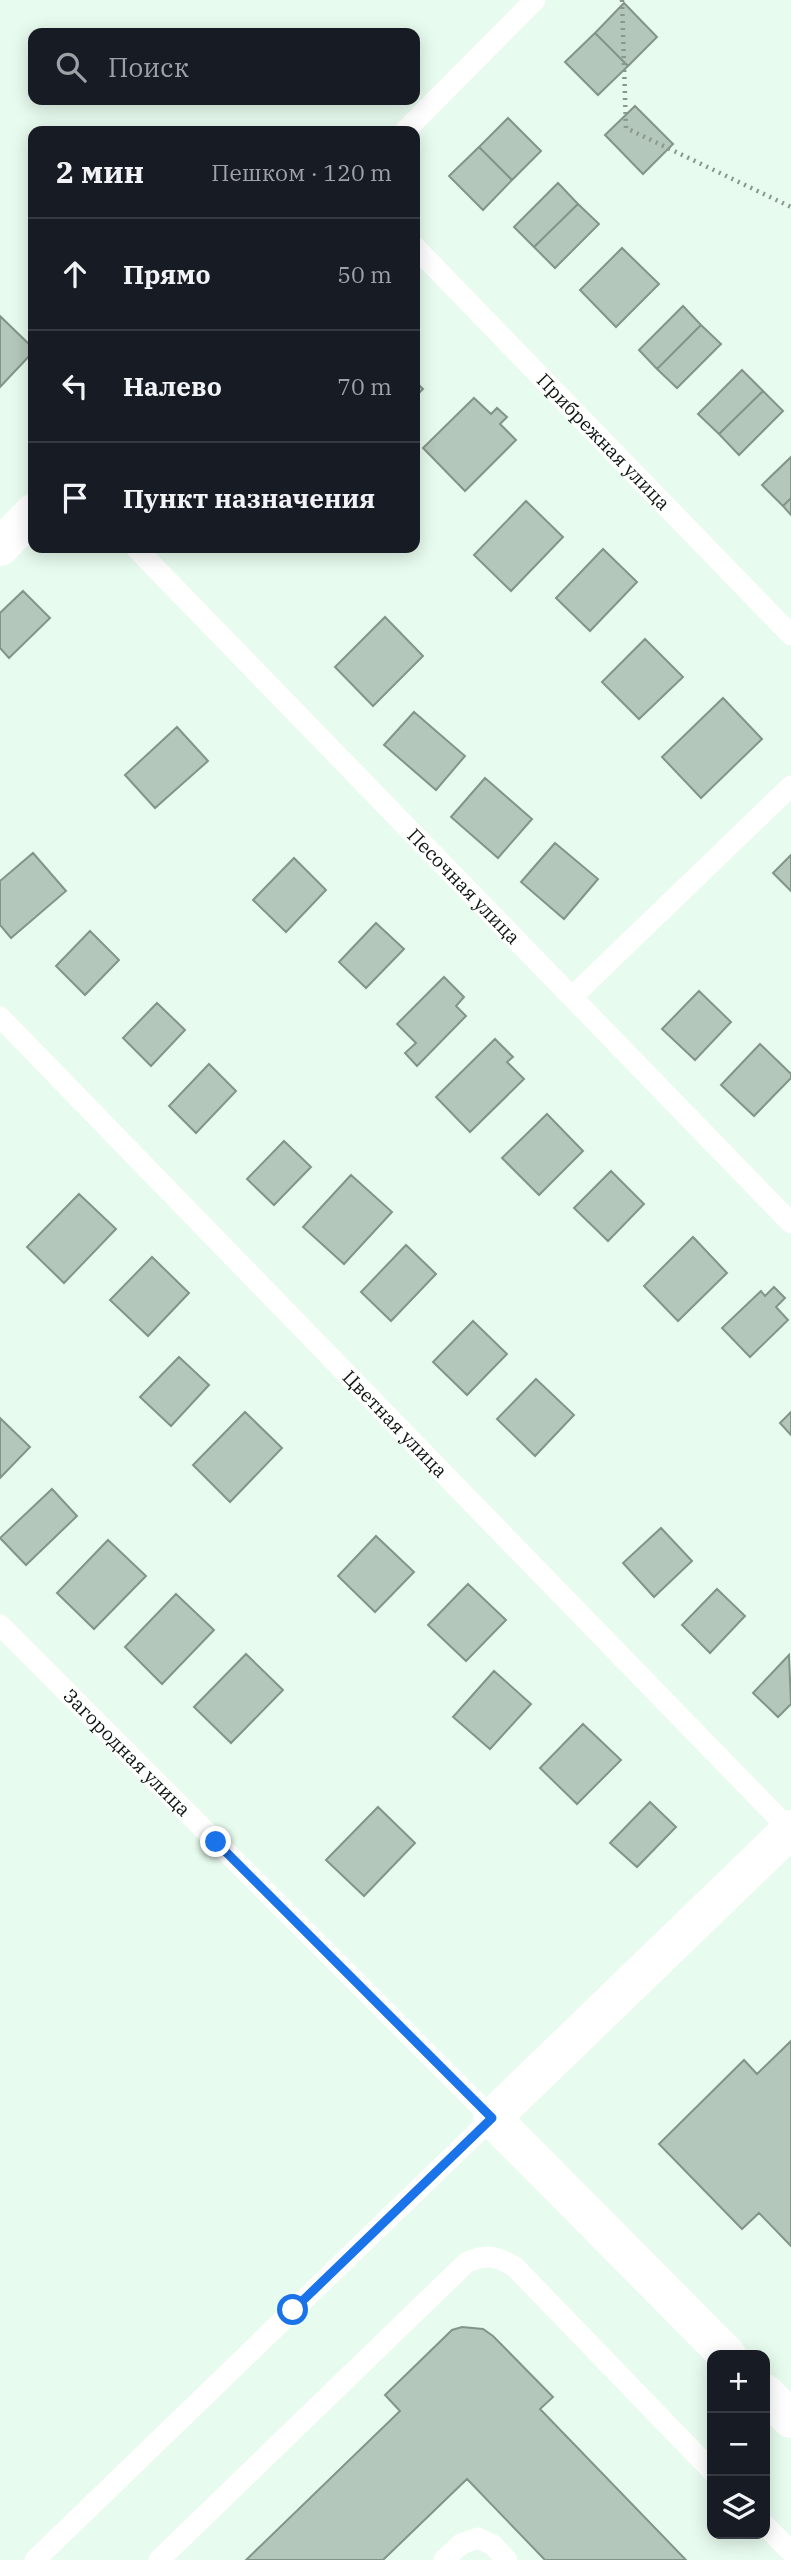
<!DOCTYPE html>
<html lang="ru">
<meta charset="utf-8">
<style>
:root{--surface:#171b24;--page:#242831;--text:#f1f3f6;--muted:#9ea1a6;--line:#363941}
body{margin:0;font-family:"IBM Plex Serif",serif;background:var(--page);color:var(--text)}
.controls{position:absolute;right:21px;bottom:21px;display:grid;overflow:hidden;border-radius:14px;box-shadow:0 4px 18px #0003}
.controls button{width:63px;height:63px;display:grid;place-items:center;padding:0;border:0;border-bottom:2px solid var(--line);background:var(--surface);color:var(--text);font:35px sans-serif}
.stop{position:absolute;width:21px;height:21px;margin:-16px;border:5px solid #1a73e8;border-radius:50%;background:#fff}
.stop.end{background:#1a73e8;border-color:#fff;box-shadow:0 2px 7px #0008}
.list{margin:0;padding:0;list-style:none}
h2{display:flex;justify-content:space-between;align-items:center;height:91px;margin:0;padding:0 28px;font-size:30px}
h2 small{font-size:23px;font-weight:400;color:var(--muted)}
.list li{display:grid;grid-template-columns:46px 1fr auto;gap:21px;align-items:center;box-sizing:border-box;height:112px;padding:0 28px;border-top:2px solid var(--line)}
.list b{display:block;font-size:26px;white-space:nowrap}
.list em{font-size:23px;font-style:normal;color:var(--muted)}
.icon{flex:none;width:38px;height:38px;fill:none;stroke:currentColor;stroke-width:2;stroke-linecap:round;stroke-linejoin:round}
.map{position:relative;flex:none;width:791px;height:2560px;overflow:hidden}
.search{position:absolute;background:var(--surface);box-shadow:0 4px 18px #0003;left:28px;top:28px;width:392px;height:77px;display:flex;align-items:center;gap:18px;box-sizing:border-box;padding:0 24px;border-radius:14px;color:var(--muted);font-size:26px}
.panel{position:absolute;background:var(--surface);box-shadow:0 4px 18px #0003;left:28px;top:126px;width:392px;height:427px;border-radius:14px}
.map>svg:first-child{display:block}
.building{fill:#b4c7bb;stroke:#839589;stroke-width:2}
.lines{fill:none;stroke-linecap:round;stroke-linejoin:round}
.path{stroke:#89978e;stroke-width:4.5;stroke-dasharray:2 5;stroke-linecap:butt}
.service{stroke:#fff;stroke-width:21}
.minor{stroke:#fff;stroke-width:38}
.route{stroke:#1a73e8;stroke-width:9}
.labels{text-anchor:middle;stroke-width:5;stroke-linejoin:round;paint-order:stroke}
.street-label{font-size:19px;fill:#0e1511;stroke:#e7fbee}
</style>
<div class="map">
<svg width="791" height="2560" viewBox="0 0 791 2560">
<rect width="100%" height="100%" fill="#e7fbee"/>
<!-- building -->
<path class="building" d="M624,3L657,37L628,66L595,33Z
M595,33L628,66L598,95L565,62Z
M635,106L673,144L643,174L605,135Z
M508,118L541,151L512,180L479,147Z
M479,147L512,180L483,210L449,176Z
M558,183L578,204L534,247L514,227Z
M578,204L599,224L555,268L534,247Z
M622,248L659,284L616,327L580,290Z
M683,306L701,325L657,369L639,350Z
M0,316L33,348V352L0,387Z
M701,325L721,344L677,388L657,369Z
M742,370L763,391L719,434L698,414Z
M415,381L423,389L415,397Z
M763,391L783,411L739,455L719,434Z
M474,398L491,414L497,408L507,417L500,424L516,440L465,491L423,448Z
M791,457V498L783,506L762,485Z
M791,498V515L783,506Z
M526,501L563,537L511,591L474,555Z
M603,549L637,582L590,631L556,598Z
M23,591L50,618L9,658L0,648V613Z
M385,617L423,656L373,706L335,667Z
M645,639L683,677L639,719L602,682Z
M723,698L762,739L701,798L662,757Z
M414,712L465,756L436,790L384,745Z
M177,727L208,761L155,808L125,775Z
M485,778L532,819L498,858L451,817Z
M555,843L598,879L564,919L521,882Z
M33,853L66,891L11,938L0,925V881Z
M791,855V891L773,873Z
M294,858L326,890L286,932L253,900Z
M376,923L404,949L366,988L339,962Z
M90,931L119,960L85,995L56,966Z
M444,977L464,997L456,1006L466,1016L417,1066L405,1053L416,1043L397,1024Z
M699,991L731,1022L695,1060L662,1029Z
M157,1003L185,1030L151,1066L123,1038Z
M495,1039L513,1057L507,1062L524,1079L470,1132L436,1097Z
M760,1044L791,1074V1078L754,1116L721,1085Z
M209,1064L236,1091L196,1133L169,1106Z
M547,1114L583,1151L539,1195L502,1158Z
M284,1141L311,1167L274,1205L247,1179Z
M611,1171L644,1204L608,1241L574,1208Z
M351,1175L392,1212L344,1264L303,1227Z
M79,1194L116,1229L64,1283L27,1247Z
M693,1237L727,1273L678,1321L644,1286Z
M406,1245L436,1274L391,1321L361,1292Z
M152,1257L189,1293L148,1336L110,1300Z
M774,1287L785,1298L776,1307L788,1320L750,1357L722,1328L761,1291L765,1296Z
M473,1321L507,1354L467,1395L433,1362Z
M179,1357L209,1385L171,1426L140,1397Z
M536,1379L574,1415L535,1456L497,1419Z
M245,1412L282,1448L230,1502L193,1465Z
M791,1412V1435L780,1423Z
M0,1418L30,1447L0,1478Z
M52,1489L77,1516L26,1565L0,1538Z
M661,1528L692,1561L654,1597L623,1563Z
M376,1536L414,1572L375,1612L338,1576Z
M108,1540L146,1576L94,1629L57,1593Z
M468,1584L506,1620L466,1661L428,1625Z
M717,1589L745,1616L710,1653L682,1625Z
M176,1594L214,1630L162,1684L125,1647Z
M246,1654L283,1690L231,1743L194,1707Z
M789,1655L791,1704L778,1717L753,1693Z
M494,1671L531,1704L490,1749L453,1717Z
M583,1724L621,1760L577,1804L540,1768Z
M650,1802L676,1827L637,1867L610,1843Z
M378,1807L415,1843L364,1896L326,1860Z
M791,2041V2246L759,2213L742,2229L659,2144L744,2060L757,2074Z
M462,2327L483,2329L493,2336L553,2397L540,2409L686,2560H545L467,2479L383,2560H246L400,2411L385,2395L452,2330Z"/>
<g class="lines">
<!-- path -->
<path class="path" d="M622,0L626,128L791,207"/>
<!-- service -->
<g class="service">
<path d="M405,131L535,0"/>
<path id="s1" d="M415,247L791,635"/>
<path id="s2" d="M136,548L791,1223"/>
<path d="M572,997L791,786"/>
<path id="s3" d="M0,1017L790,1830"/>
<path id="s4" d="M0,1625L492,2118L35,2560"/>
<path d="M765,2525L791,2552"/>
<path d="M159,2560L466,2263C485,2253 497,2256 515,2267L712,2471"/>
<path d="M444,2560L461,2544L478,2538L493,2545L507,2560"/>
</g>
<!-- minor -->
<path class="minor" d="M0,547L33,513
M727,2355L492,2118L791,1829
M765,2393L791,2419"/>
</g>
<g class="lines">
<!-- route -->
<path class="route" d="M216,1842L492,2118L293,2310"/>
</g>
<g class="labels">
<!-- street labels -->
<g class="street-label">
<text dy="7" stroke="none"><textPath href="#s1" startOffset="271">Прибрежная улица</textPath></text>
<text dy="7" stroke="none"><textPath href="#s2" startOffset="471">Песочная улица</textPath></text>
<text dy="7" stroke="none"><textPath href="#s3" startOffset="567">Цветная улица</textPath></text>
<text dy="7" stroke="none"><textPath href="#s4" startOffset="180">Загородная улица</textPath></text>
</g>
</g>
</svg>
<div class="controls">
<button>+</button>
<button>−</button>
<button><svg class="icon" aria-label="layers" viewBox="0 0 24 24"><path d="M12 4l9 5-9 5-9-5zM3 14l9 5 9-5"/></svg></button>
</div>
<div class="stop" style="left:293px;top:2310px"></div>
<div class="stop end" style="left:216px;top:1842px"></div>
<div class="search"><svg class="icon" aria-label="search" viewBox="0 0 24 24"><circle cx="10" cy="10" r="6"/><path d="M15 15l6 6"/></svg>Поиск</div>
<section class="panel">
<h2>2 мин<small>Пешком · 120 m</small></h2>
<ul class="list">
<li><svg class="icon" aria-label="ahead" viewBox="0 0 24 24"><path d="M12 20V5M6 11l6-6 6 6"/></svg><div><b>Прямо</b></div><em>50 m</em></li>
<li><svg class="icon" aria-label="left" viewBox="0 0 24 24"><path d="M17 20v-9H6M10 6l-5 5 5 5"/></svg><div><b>Налево</b></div><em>70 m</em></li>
<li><svg class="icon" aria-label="arrive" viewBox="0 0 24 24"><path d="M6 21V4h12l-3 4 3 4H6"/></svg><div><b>Пункт назначения</b></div></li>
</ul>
</section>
</div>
